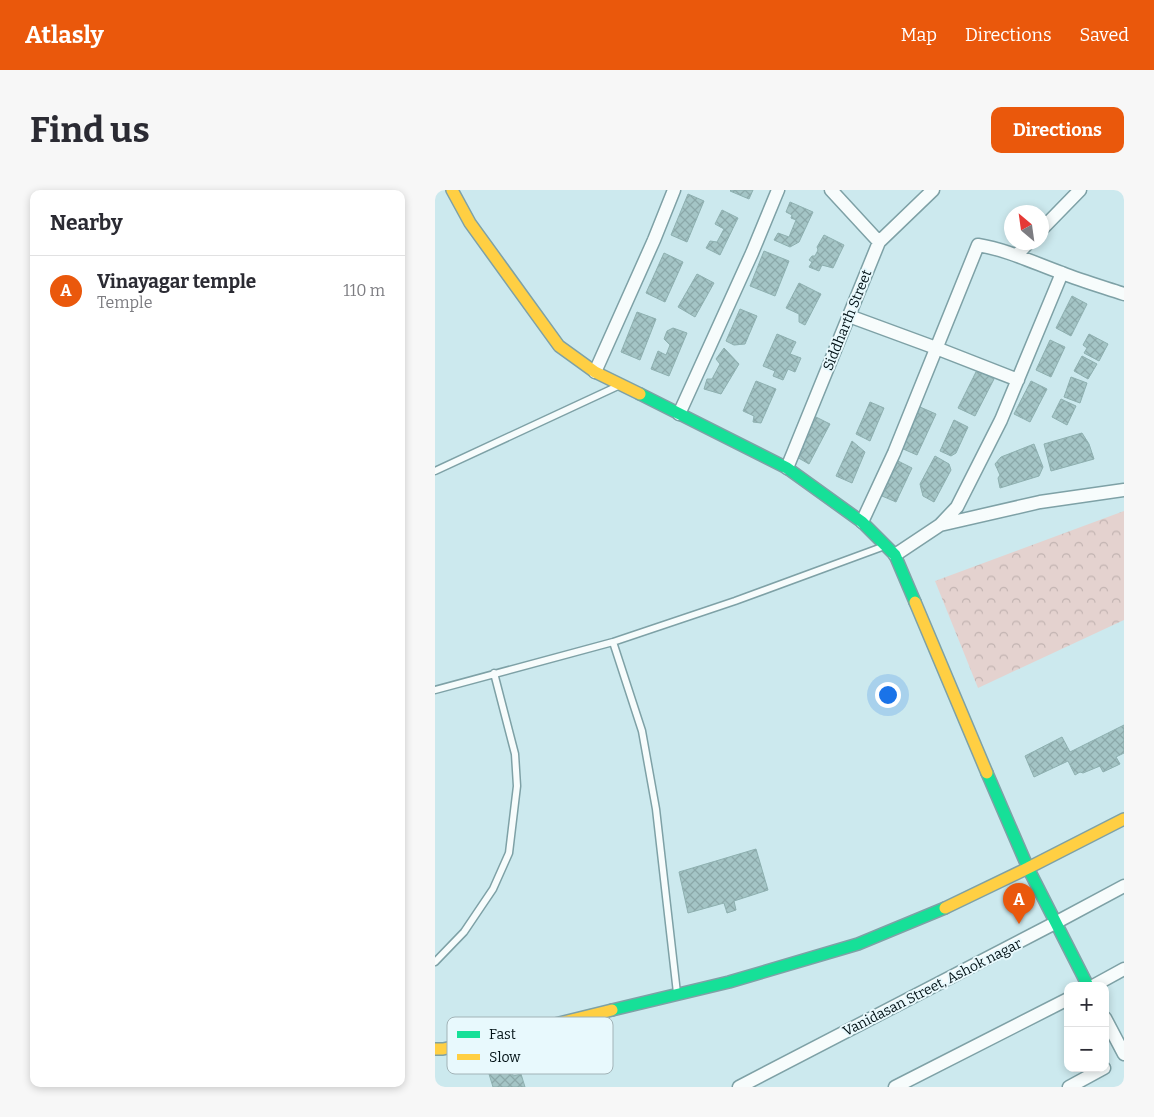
<!DOCTYPE html>
<meta charset="utf-8">
<style>
:root{--surface:#fff;--page:#f7f7f7;--text:#2b2b33;--muted:#7c7c81;--line:#e1e1e2;--accent:#ea580c}
body{margin:0;font-family:Bitter,serif;background:var(--page);color:var(--text)}
.controls{position:absolute;right:15px;bottom:15px;display:grid;overflow:hidden;border-radius:10px;box-shadow:0 2px 8px #0003}
.controls button{width:45px;height:45px;display:grid;place-items:center;padding:0;border:0;border-bottom:1px solid var(--line);background:var(--surface);color:var(--text);font:25px sans-serif}
.compass{position:absolute;left:569px;top:15px;width:45px;height:45px;border-radius:50%;background:var(--surface);box-shadow:0 2px 8px #0003;rotate:331deg}
.you{position:absolute;left:452px;top:504px;width:18px;height:18px;margin:-12px;border:4px solid #fff;border-radius:50%;background:#1a73e8;box-shadow:0 0 0 8px #1a73e833}
.badge{display:grid;place-items:center;width:32px;height:32px;border-radius:50%;background:var(--accent);color:#fff;font-size:16px;font-weight:700}
.pin{position:absolute;translate:-50% -41px;filter:drop-shadow(0 1px 2px #0008)}
.pin::after{content:'';position:absolute;top:26px;width:18px;height:15px;background:inherit;clip-path:polygon(0 0,100% 0,50% 100%)}
.list{margin:0;padding:0;list-style:none}
h2{display:flex;justify-content:space-between;align-items:center;height:65px;margin:0;padding:0 20px;font-size:21px}
h2 small{font-size:16px;font-weight:400;color:var(--muted)}
.list li{display:grid;grid-template-columns:32px 1fr auto;gap:15px;align-items:center;box-sizing:border-box;height:70px;padding:0 20px;border-top:1px solid var(--line)}
.list b{display:block;font-size:19px;white-space:nowrap}
.list p{margin:0;font-size:16px;white-space:nowrap;color:var(--muted)}
.list em{font-size:16px;font-style:normal;color:var(--muted)}
.map{position:relative;flex:none;width:689px;height:897px;overflow:hidden;border-radius:10px}
header{display:flex;align-items:center;gap:30px;box-sizing:border-box;height:70px;padding:0 25px;background:var(--accent);color:#fff}
header strong{font-size:24px}
nav{display:flex;gap:28px;margin-inline-start:auto;font-size:18px}
.intro{display:flex;align-items:center;justify-content:space-between;box-sizing:border-box;height:120px;padding:0 30px}
h1{margin:0;font-size:35px}
.button{padding:12px 22px;border-radius:10px;background:var(--accent);color:#fff;font-size:18px;font-weight:700}
main{display:flex;gap:30px;padding:0 30px}
aside{flex:1;background:var(--surface);border-radius:10px;box-shadow:0 2px 8px #0003}
.map>svg:first-child{display:block}
.park{fill:url(#park-crowns)}
.building{fill:url(#building-cross-hatch);stroke:#8eb0b0}
.lines{fill:none;stroke-linecap:round;stroke-linejoin:round}
.lane-casing{stroke:#7ea1a6;stroke-width:9}
.street-casing{stroke:#7ea1a6;stroke-width:15}
.fast-casing{stroke:#7ea1a6;stroke-width:14}
.slow-casing{stroke:#7ea1a6;stroke-width:14}
.lane{stroke:#f7fcfc;stroke-width:6}
.street{stroke:#f7fcfc;stroke-width:12}
.fast{stroke:#16e098;stroke-width:11}
.slow{stroke:#ffcf43;stroke-width:11}
.labels{text-anchor:middle;stroke-width:4;stroke-linejoin:round;paint-order:stroke}
.street-label{font-size:14px;fill:#001014;stroke:#e8f9fd}
.key{fill:#e8f9fd;stroke:#a2b3b7;stroke-width:1}
.key-label{font-size:14px;fill:#001014}
</style>
<header>
<strong>Atlasly</strong>
<nav><a>Map</a><a>Directions</a><a>Saved</a></nav>
</header>
<div class="intro"><h1>Find us</h1><a class="button">Directions</a></div>
<main>
<aside>
<h2>Nearby<small></small></h2>
<ul class="list">
<li><span class="badge">A</span><div><b>Vinayagar temple</b><p>Temple</p></div><em>110 m</em></li>
</ul>
</aside>
<div class="map">
<svg width="689" height="897" viewBox="0 0 689 897">
<defs>
<pattern id="park-crowns" width="20" height="18" patternUnits="userSpaceOnUse" patternTransform="scale(1.25)"><rect width="20" height="18" fill="#e4d2cf"/><path d="M2 6a3 3 0 1 1 6 0M12 15a3 3 0 1 1 6 0" fill="none" stroke="#c2b3b1"/></pattern>
<pattern id="building-cross-hatch" width="8" height="8" patternUnits="userSpaceOnUse" patternTransform="scale(1.25)"><rect width="8" height="8" fill="#a4c5c6"/><path d="M0 0l8 8M0 8l8-8" fill="none" stroke="#8ba8a9"/></pattern>
</defs>
<rect width="100%" height="100%" fill="#cce9ee"/>
<!-- park -->
<path class="park" d="M689,321V430L543,498L500,391Z"/>
<!-- building -->
<path class="building" d="M296,0H318L314,9L295,1Z
M253,4L269,11L252,52L236,45Z
M355,12L378,22L364,52L355,57L339,50L343,43L354,47L361,30L356,28L357,25L351,22Z
M287,20L303,28L285,65L271,58L275,51L282,52L289,39L280,34Z
M389,45L409,55L398,78L387,75L384,81L374,77L377,72L374,70L377,66H380L383,60L382,57Z
M329,61L354,71L340,106L315,96Z
M229,63L248,72L230,112L211,103Z
M262,84L279,93L260,127L243,117Z
M364,93L386,104L370,135L364,132V124L351,118Z
M637,106L652,114L636,146L621,138Z
M305,119L322,126L310,154L299,155L291,151Z
M202,122L221,129L205,170L186,162Z
M238,138L252,143L234,186L216,179L223,161L231,165L235,155L229,149L232,141Z
M342,144L361,152L355,164L366,168L360,182L353,179L348,190L338,186L340,181L328,176Z
M654,144L673,154L664,171L649,163L652,158L648,155Z
M615,150L630,157L616,187L601,180Z
M289,158L304,174L286,204L269,199L272,189H277L285,174L281,169Z
M647,166L662,174L653,189L639,181Z
M542,180L559,189L540,226L523,218Z
M636,187L652,193L645,213L629,207Z
M321,191L341,199L326,233L318,232L319,226L308,221Z
M596,191L612,199L595,232L579,224Z
M626,209L641,216L632,235L617,227Z
M435,212L449,218L435,251L421,244Z
M485,217L501,224L482,265L466,258Z
M381,227L395,234L374,274L360,266Z
M519,230L533,237L521,263L516,266L505,261Z
M647,243L654,254L659,269L616,281L609,254Z
M417,251L430,262L417,293L401,286Z
M599,254L608,277L604,286L565,298L563,288L565,285L560,274L566,267Z
M500,266L514,274L516,280L499,312L488,306L485,294Z
M463,271L477,278L461,312L447,306Z
M689,535V563L681,567L685,574L668,582L665,576L648,583L645,582L640,585L633,571L599,587L590,566L627,547L635,562Z
M321,659L333,700L299,711L301,720L292,723L289,713L253,723L244,682Z
M77,877L78,886L86,884L90,897H58L54,884Z"/>
<g class="lines">
<defs>
<path id="lane" d="M0,281L183,196
M178,452L207,541L221,619L242,803
M0,500L178,452L300,411L447,357
M0,772L29,742L58,699L74,663L82,596L80,564L59,483"/>
<path id="street" d="M396,0L444,52
M606,40L645,0
M582,65L594,52
M414,126L501,158L583,190
M160,182L219,50L239,0
M244,224L317,63L343,0
M352,278L444,52L498,0
M427,332L459,263L543,55C573,60 599,73 627,83C647,91 668,97 689,104
M505,335L605,312L689,300
M460,365L505,335L522,317L566,230L627,83
M658,796L689,779
M670,828L689,864
M304,897L620,733L689,696
M460,897L633,809
M634,897L669,878"/>
<path id="fast" d="M205,204L352,278L427,332L460,365L480,412
M552,583L593,678L653,796
M177,820L294,792L423,754L510,718"/>
<path id="slow" d="M17,0L35,33L124,156L160,182L205,204
M480,412L552,583
M510,718L593,678L689,629
M0,859H8L100,839L177,820"/>
</defs>
<!-- lane casing -->
<use href="#lane" class="lane-casing"/>
<!-- street casing -->
<use href="#street" class="street-casing"/>
<!-- fast casing -->
<use href="#fast" class="fast-casing"/>
<!-- slow casing -->
<use href="#slow" class="slow-casing"/>
<!-- lane -->
<use href="#lane" class="lane"/>
<!-- street -->
<use href="#street" class="street"/>
<!-- fast -->
<use href="#fast" class="fast"/>
<!-- slow -->
<use href="#slow" class="slow"/>
</g>
<g class="labels">
<!-- street labels -->
<g class="street-label">
<text transform="translate(412 130) rotate(-68)" y="5">Siddharth Street</text>
<text transform="translate(497 797) rotate(-27)" y="5">Vanidasan Street, Ashok nagar</text>
</g>
</g>
<!-- legend -->
<rect x="12" y="827" width="166" height="57" rx="8" class="key"/>
<rect x="22" y="841" width="23" height="7" fill="#16e098"/>
<rect x="22" y="864" width="23" height="6" fill="#ffcf43"/>
<g class="key-label">
<text x="54" y="849">Fast</text>
<text x="54" y="872">Slow</text>
</g>
</svg>
<div class="controls">
<button>+</button>
<button>−</button>
</div>
<svg class="compass" viewBox="-18 -18 36 36"><path d="M0-13l5 13h-10z" fill="#e53935"/><path d="M0 13l5-13h-10z" fill="#7c7c81"/></svg>
<div class="you"></div>
<div class="pin badge" style="left:584px;top:734px">A</div>
</div>
</main>
